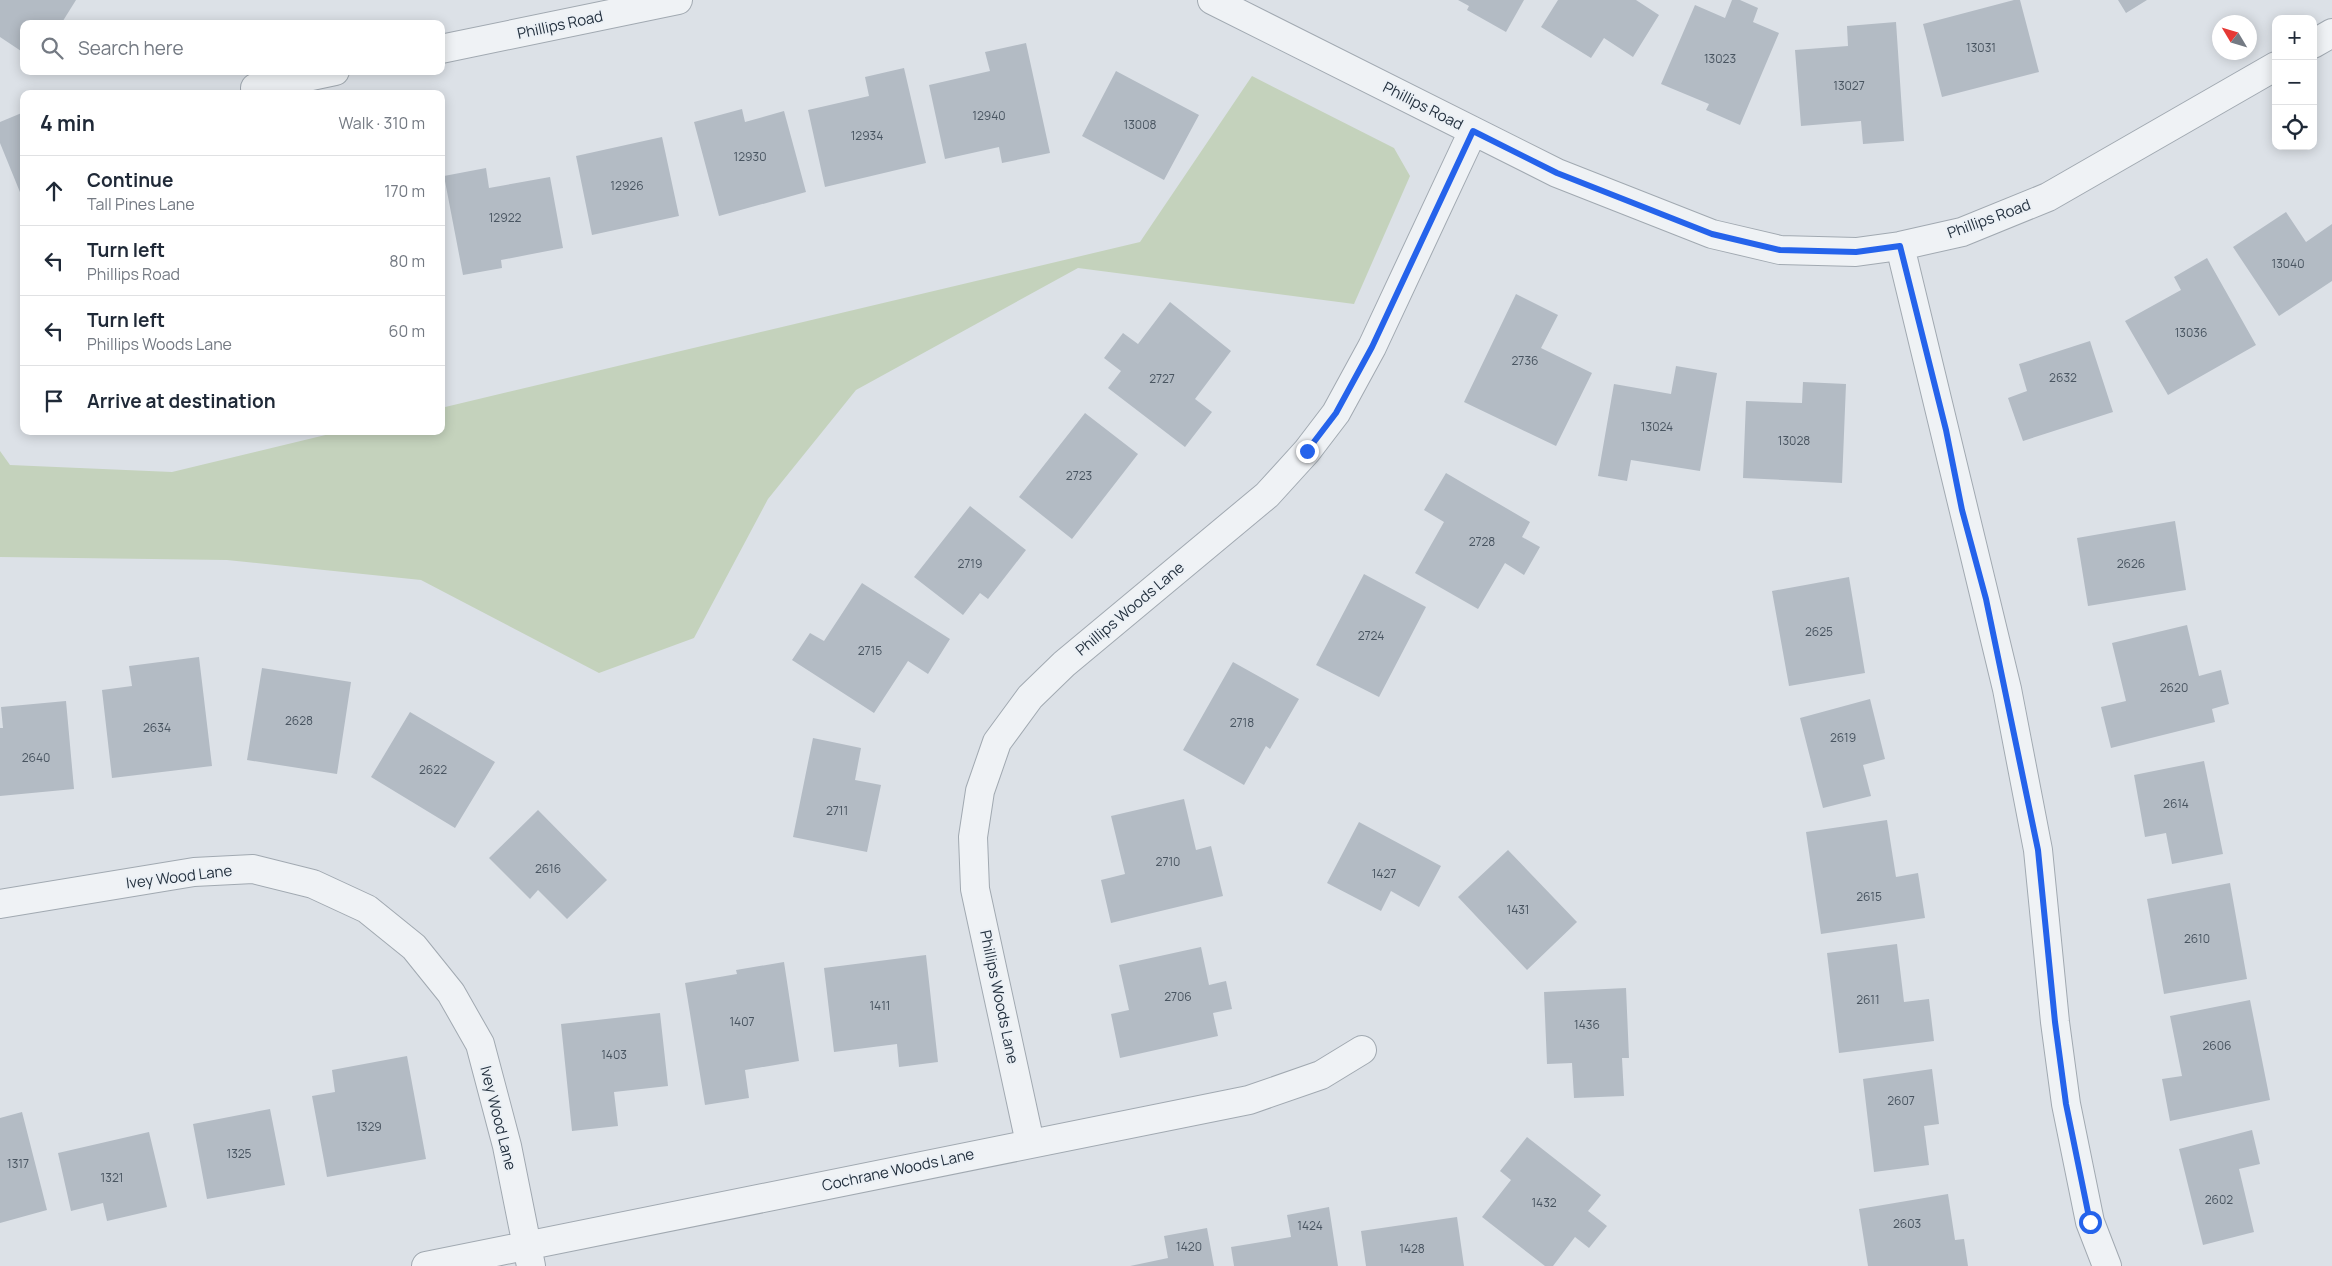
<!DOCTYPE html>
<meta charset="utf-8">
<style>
:root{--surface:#fff;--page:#f2f2f3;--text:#1f2937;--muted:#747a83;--line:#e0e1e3}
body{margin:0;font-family:Manrope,sans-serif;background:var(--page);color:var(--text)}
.controls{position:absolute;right:15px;top:15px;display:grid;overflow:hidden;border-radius:10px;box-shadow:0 2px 12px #0003}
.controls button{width:45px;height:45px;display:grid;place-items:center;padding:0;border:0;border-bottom:1px solid var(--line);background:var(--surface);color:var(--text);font:25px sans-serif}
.compass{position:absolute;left:2212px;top:15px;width:45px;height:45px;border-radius:50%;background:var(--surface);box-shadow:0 2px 12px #0003;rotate:308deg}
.stop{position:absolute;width:15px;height:15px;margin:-11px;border:4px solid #2563eb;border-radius:50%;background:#fff}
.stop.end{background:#2563eb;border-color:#fff;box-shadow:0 1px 5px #0008}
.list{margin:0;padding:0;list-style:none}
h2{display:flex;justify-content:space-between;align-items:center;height:65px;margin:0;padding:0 20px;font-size:21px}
h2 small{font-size:16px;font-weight:400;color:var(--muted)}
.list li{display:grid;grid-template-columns:32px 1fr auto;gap:15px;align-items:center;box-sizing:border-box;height:70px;padding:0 20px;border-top:1px solid var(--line)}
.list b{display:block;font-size:19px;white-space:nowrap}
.list p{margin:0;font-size:16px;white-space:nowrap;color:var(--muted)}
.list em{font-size:16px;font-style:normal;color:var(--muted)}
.icon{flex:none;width:28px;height:28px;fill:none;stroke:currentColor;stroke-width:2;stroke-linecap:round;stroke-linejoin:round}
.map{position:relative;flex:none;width:2332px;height:1266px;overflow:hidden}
.search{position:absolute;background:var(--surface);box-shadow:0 2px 12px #0003;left:20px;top:20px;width:425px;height:55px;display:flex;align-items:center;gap:12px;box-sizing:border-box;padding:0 18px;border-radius:10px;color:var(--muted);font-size:19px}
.panel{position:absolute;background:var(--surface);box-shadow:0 2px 12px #0003;left:20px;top:90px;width:425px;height:345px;border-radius:10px}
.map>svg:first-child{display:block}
.green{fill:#c4d2bc}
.building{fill:#b3bbc4}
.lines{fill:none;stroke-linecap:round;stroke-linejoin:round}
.street-casing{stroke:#a1a9b1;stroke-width:30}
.street{stroke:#eff2f5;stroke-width:28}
.route{stroke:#2563eb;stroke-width:6}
.labels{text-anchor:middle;stroke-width:4;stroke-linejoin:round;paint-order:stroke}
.number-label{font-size:12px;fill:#485460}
.street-label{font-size:15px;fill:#24313f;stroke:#ebf0f5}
</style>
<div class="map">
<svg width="2332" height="1266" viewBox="0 0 2332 1266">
<rect width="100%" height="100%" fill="#dce1e7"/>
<!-- green -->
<path class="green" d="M1252,76L1394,148L1410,176L1354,304L1078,268L856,390L768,499L694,638L599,673L421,580L227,560L0,557V451L10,465L172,472L342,431H441V408L1140,242Z"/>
<!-- building -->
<path class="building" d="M0,0H76L61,24H24V53L0,37Z
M1458,0H1524L1506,32L1467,10L1469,6Z
M1558,0H1636L1659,15L1633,57L1604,38L1591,58L1541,27Z
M1732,0H1740L1758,8L1753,22L1779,33L1740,125L1706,110L1709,104L1661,84L1695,5L1725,18Z
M2014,0H2020L2039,72L1942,97L1923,24Z
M2118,0H2147L2126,13Z
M1896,22L1904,141L1863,144L1861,121L1801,126L1795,50L1848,46L1847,26Z
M1026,43L1050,153L1002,163L999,147L945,159L929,85L990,71L985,52Z
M904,68L926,163L825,187L808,110L869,96L865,77Z
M1116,71L1199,115L1164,180L1082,136Z
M742,109L745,122L784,111L806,192L719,216L694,122Z
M24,112V202L0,143V122Z
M662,137L679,216L592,235L576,156Z
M486,168L489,188L550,177L563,248L501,260L502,268L463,275L444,176Z
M2286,212L2306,242L2332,224V281L2279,316L2233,247Z
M2207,258L2256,345L2168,395L2125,321L2181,290L2174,277Z
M1516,294L1558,315L1541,348L1592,373L1556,446L1464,402Z
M1170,302L1231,351L1195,399L1212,412L1185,447L1108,388L1121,371L1104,358L1123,333L1138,344Z
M2090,341L2113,412L2023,441L2008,398L2027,391L2019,364Z
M1676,366L1717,373L1700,471L1631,460L1627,481L1598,476L1614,384L1671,394Z
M1803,382L1846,384L1842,483L1743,478L1746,401L1802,403Z
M1085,413L1138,454L1072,539L1019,497Z
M1446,473L1530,522L1522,537L1540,547L1524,575L1505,563L1478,609L1415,573L1444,522L1424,510Z
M970,506L1026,550L988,599L980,593L963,615L914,577Z
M2175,521L2186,590L2088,606L2077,538Z
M1364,574L1426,607L1379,697L1316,665Z
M1849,577L1865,673L1789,686L1772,591Z
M862,583L950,639L928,674L908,661L874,713L792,660L810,633L824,641Z
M2187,625L2199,676L2221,670L2229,704L2212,709L2215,722L2111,748L2101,707L2126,701L2112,643Z
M199,657L212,766L112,778L102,690L132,686L129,666Z
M1233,662L1299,699L1270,749L1266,746L1244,785L1183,750Z
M262,668L351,682L337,774L247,760Z
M1870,699L1885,759L1863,765L1871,796L1823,808L1800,718Z
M66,701L74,789L0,796V728H3L1,707Z
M410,712L495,762L455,828L371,777Z
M813,738L861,748L855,780L881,785L867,852L793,837Z
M2204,761L2223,854L2172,864L2166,833L2145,837L2134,775Z
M1184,799L1196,850L1211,846L1223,896L1111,923L1101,880L1125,874L1111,816Z
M538,810L607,880L567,919L538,890L530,899L489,858Z
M1887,820L1896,877L1918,873L1925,918L1821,934L1806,832Z
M1359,822L1441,866L1419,907L1391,891L1381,911L1327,883Z
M1508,850L1577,922L1527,970L1458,897Z
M2230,883L2247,979L2164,994L2147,899Z
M1897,944L1904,1002L1929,999L1934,1041L1839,1053L1827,953Z
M1201,947L1209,985L1226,981L1232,1009L1213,1013L1218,1036L1120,1058L1111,1014L1129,1010L1119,965Z
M926,955L938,1062L899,1067L897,1044L834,1052L824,968Z
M784,962L799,1061L745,1070L749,1098L705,1105L685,983L737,974L736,970Z
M1626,988L1629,1058H1622L1624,1096L1574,1098L1572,1063L1547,1064L1544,992Z
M2250,1000L2270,1100L2170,1121L2162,1079L2182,1076L2170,1016Z
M660,1013L668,1086L614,1092L618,1126L572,1131L561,1024Z
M407,1056L426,1159L327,1177L312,1096L335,1092L332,1070Z
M1932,1069L1939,1124L1924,1126L1929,1165L1874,1172L1863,1079Z
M270,1109L285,1185L207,1199L193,1124Z
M22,1112L47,1210L0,1223V1118Z
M2252,1130L2260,1164L2239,1169L2254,1232L2203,1245L2179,1149Z
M149,1132L167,1207L107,1221L103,1203L71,1211L58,1153Z
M1527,1137L1601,1195L1588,1211L1607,1226L1589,1248L1575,1237L1553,1266H1545L1482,1217L1511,1180L1500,1171Z
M1948,1194L1955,1240L1964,1239L1968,1266H1868L1859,1209Z
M1329,1207L1338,1266H1234L1231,1247L1291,1237L1287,1215Z
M1457,1217L1464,1266H1366L1361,1231Z
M1207,1228L1214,1266H1130L1168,1258L1164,1236Z"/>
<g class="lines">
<defs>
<path id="street" d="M1212,0L1557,173L1712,234L1780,250L1856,252L1900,246L1962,232L2048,197L2276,66
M2313,44L2332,33
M441,49L678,0
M255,88L335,71
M1900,246L2007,689L2038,850L2055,1022L2066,1104L2090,1222L2107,1266
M0,904L194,872L253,869L313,884L367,909L414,947L451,993L480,1044L507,1146L531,1266
M1030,1143L975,889L973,837L980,791L997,742L1030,697L1064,664L1267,495L1307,451L1336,413L1372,347L1473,131
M426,1266L1249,1100L1321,1075L1362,1050"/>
</defs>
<!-- street casing -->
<use href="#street" class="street-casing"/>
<!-- street -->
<use href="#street" class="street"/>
</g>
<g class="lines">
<!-- route -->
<path class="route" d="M1307,451L1336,413L1372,347L1473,131L1557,173L1712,234L1780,250L1856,252L1900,246L1946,430L1962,510L1986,599L2038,850L2055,1022L2066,1104L2090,1222"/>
</g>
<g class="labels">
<!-- number labels -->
<g class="number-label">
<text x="1981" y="52">13031</text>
<text x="1720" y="63">13023</text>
<text x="1849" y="90">13027</text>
<text x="989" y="120">12940</text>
<text x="1140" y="129">13008</text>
<text x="867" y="140">12934</text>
<text x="750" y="161">12930</text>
<text x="627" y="190">12926</text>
<text x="505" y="222">12922</text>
<text x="2288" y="268">13040</text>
<text x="2191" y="337">13036</text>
<text x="1525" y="365">2736</text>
<text x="2063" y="382">2632</text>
<text x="1162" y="383">2727</text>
<text x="1657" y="431">13024</text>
<text x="1794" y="445">13028</text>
<text x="1079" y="480">2723</text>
<text x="1482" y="546">2728</text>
<text x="970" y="568">2719</text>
<text x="2131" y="568">2626</text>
<text x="1819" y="636">2625</text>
<text x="1371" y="640">2724</text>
<text x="870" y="655">2715</text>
<text x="2174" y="692">2620</text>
<text x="299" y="725">2628</text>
<text x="1242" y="727">2718</text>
<text x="157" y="732">2634</text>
<text x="1843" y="742">2619</text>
<text x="36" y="762">2640</text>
<text x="433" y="774">2622</text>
<text x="2176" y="808">2614</text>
<text x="837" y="815">2711</text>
<text x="1168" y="866">2710</text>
<text x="548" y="873">2616</text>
<text x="1384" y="878">1427</text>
<text x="1869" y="901">2615</text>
<text x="1518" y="914">1431</text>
<text x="2197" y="943">2610</text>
<text x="1178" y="1001">2706</text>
<text x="1868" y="1004">2611</text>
<text x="880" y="1010">1411</text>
<text x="742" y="1026">1407</text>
<text x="1587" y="1029">1436</text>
<text x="2217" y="1050">2606</text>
<text x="614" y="1059">1403</text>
<text x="1901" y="1105">2607</text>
<text x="369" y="1131">1329</text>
<text x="239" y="1158">1325</text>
<text x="18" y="1168">1317</text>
<text x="112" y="1182">1321</text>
<text x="2219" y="1204">2602</text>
<text x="1544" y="1207">1432</text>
<text x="1907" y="1228">2603</text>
<text x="1310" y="1230">1424</text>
<text x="1189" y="1251">1420</text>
<text x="1412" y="1253">1428</text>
</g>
<!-- street labels -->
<g class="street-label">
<text transform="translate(560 25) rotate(-12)" y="5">Phillips Road</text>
<text transform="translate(1423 106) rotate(27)" y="5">Phillips Road</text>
<text transform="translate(1989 219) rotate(-20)" y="5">Phillips Road</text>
<text transform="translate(1130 609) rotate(-40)" y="5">Phillips Woods Lane</text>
<text transform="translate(179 877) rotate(-7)" y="5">Ivey Wood Lane</text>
<text transform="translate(999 997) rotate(78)" y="5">Phillips Woods Lane</text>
<text transform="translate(498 1118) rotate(76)" y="5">Ivey Wood Lane</text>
<text transform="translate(898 1170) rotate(-12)" y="5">Cochrane Woods Lane</text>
</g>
</g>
</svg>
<div class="controls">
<button>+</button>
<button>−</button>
<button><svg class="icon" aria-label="locate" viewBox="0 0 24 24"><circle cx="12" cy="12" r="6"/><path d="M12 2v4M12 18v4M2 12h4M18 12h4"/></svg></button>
</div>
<svg class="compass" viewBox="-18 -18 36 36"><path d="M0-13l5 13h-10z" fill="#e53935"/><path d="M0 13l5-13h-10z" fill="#747a83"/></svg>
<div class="stop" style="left:2090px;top:1222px"></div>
<div class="stop end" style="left:1307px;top:451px"></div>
<div class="search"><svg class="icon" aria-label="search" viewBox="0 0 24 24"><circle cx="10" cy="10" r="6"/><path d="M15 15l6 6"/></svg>Search here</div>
<section class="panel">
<h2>4 min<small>Walk · 310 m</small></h2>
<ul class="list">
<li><svg class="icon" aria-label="ahead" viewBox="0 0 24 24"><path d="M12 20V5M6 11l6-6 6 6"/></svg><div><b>Continue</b><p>Tall Pines Lane</p></div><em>170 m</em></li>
<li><svg class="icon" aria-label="left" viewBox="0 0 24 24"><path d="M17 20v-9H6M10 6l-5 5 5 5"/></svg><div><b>Turn left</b><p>Phillips Road</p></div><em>80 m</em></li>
<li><svg class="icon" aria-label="left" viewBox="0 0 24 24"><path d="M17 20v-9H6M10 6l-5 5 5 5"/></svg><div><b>Turn left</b><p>Phillips Woods Lane</p></div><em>60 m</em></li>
<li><svg class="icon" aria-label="arrive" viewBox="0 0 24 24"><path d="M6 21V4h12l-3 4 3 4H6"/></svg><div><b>Arrive at destination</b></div></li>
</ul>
</section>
</div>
